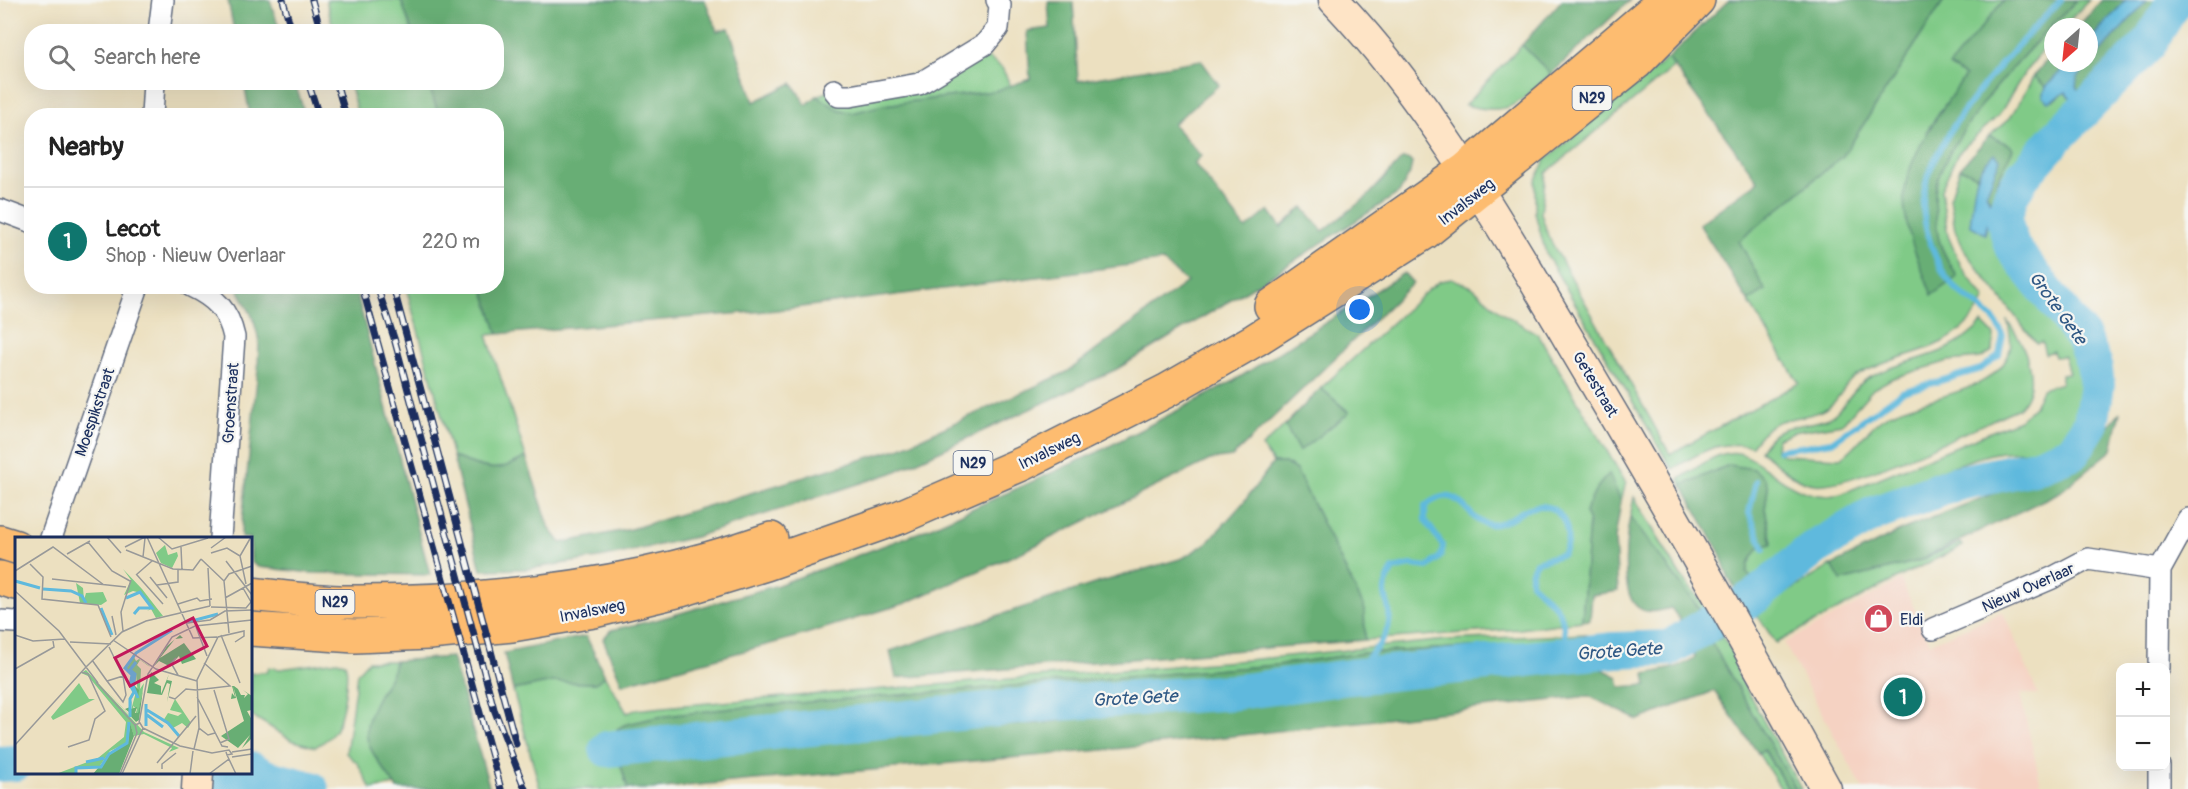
<!DOCTYPE html>
<meta charset="utf-8">
<style>
:root{--surface:#fff;--page:#f6f6f6;--text:#222;--muted:#767676;--line:#e0e0e0;--accent:#0f766e}
body{margin:0;font-family:Pangolin,sans-serif;background:var(--page);color:var(--text)}
.controls{position:absolute;right:18px;bottom:18px;display:grid;overflow:hidden;border-radius:12px;box-shadow:0 6px 24px #0002}
.controls button{width:54px;height:54px;display:grid;place-items:center;padding:0;border:0;border-bottom:2px solid var(--line);background:var(--surface);color:var(--text);font:30px sans-serif}
.compass{position:absolute;left:2044px;top:18px;width:54px;height:54px;border-radius:50%;background:var(--surface);box-shadow:0 6px 24px #0002;rotate:207deg}
.you{position:absolute;left:1360px;top:310px;width:21px;height:21px;margin:-15px;border:4px solid #fff;border-radius:50%;background:#1a73e8;box-shadow:0 0 0 9px #1a73e833}
.badge{display:grid;place-items:center;width:39px;height:39px;border-radius:50%;background:var(--accent);color:#fff;font-size:20px;font-weight:700}
.pin{position:absolute;translate:-50% -50%;border:3px solid #fff;box-shadow:0 2px 6px #0006}
.list{margin:0;padding:0;list-style:none}
h2{display:flex;justify-content:space-between;align-items:center;height:78px;margin:0;padding:0 24px;font-size:26px}
h2 small{font-size:20px;font-weight:400;color:var(--muted)}
.list li{display:grid;grid-template-columns:39px 1fr auto;gap:18px;align-items:center;box-sizing:border-box;height:108px;padding:0 24px;border-top:2px solid var(--line)}
.list b{display:block;font-size:22px;white-space:nowrap}
.list p{margin:0;font-size:20px;white-space:nowrap;color:var(--muted)}
.list em{font-size:20px;font-style:normal;color:var(--muted)}
.icon{flex:none;width:33px;height:33px;fill:none;stroke:currentColor;stroke-width:2;stroke-linecap:round;stroke-linejoin:round}
.map{position:relative;flex:none;width:2188px;height:789px;overflow:hidden}
.search{position:absolute;background:var(--surface);box-shadow:0 6px 24px #0002;left:24px;top:24px;width:480px;height:66px;display:flex;align-items:center;gap:15px;box-sizing:border-box;padding:0 21px;border-radius:24px;color:var(--muted);font-size:22px}
.panel{position:absolute;background:var(--surface);box-shadow:0 6px 24px #0002;left:24px;top:108px;width:480px;height:186px;border-radius:24px}
.map>svg:first-child{display:block}
.built{fill:#f5d2c2}
.green{fill:#80ca87;stroke:#4e7c72;stroke-width:1.5}
.forest{fill:#68ae74;stroke:#426e69;stroke-width:1.5}
.water{fill:#5fb9dd;stroke:#3d749e;stroke-width:1.5}
.lines{fill:none;stroke-linecap:round;stroke-linejoin:round}
.stream{stroke:#5fb9dd;stroke-width:6}
.river{stroke:#5fb9dd;stroke-width:36}
.street-casing{stroke:#646d80;stroke-width:24}
.secondary-casing{stroke:#646d80;stroke-width:33}
.primary-casing{stroke:#646d80;stroke-width:36}
.street{stroke:#fff;stroke-width:21}
.secondary{stroke:#fee4c6;stroke-width:30}
.primary{stroke:#fdbc70;stroke-width:33}
.rail-casing{stroke:#1b2f5e;stroke-width:7}
.rail{stroke:#f6f6f2;stroke-width:4.5;stroke-dasharray:14;stroke-linecap:butt}
.labels{text-anchor:middle;stroke-width:4.5;stroke-linejoin:round;paint-order:stroke}
.shield{fill:#f6f6f2;stroke:#5d6b8a;stroke-width:1.5}
.shield-label{font-size:15px;font-weight:bold;fill:#1b2f5e}
.street-label{font-size:16px;fill:#1b2f5e;stroke:#f6f6f2}
.poi-label{font-size:16px;fill:#1b2f5e;stroke:#f6f6f2;text-anchor:start}
.water-label{font-size:18px;font-style:italic;fill:#2f5884;stroke:#f6f6f2}
.inset-river{fill:none;stroke:#5fb9dd;stroke-width:3}
.inset-road{fill:none;stroke:#989999;stroke-width:1.5}
.view{fill:#c2185b;fill-opacity:0.15;stroke:#c2185b;stroke-width:3}
.inset-edge{fill:none;stroke:#1b2f5e;stroke-width:3}
</style>
<div class="map">
<svg width="2188" height="789" viewBox="0 0 2188 789">
<rect width="100%" height="100%" fill="#f6f6f2"/>
<filter id="ink" filterUnits="userSpaceOnUse"><feTurbulence type="fractalNoise" baseFrequency=".0167" numOctaves="2"/><feDisplacementMap in="SourceGraphic" scale="12" xChannelSelector="R" yChannelSelector="G"/><feConvolveMatrix kernelMatrix="1 2 1 2 8 2 1 2 1" color-interpolation-filters="sRGB"/></filter>
<filter id="wash" filterUnits="userSpaceOnUse"><feTurbulence type="fractalNoise" baseFrequency=".008" numOctaves="4" result="noise"/><feDisplacementMap in="SourceGraphic" scale="24" xChannelSelector="R" yChannelSelector="G"/><feGaussianBlur stdDeviation="1.35" result="paint"/><feColorMatrix in="noise" values="0 0 0 0 0 0 0 0 0 0 0 0 0 0 0 0 0 1.4 0 .05"/><feComposite in="paint" operator="in"/></filter>
<g filter="url(#wash)">
<rect width="100%" height="100%" fill="#ece0c0"/>
<!-- built -->
<path class="built" d="M1901,580L1930,643L2003,612L2038,694H2020L2042,789H1863L1784,643Z"/>
<!-- green -->
<path class="green" d="M326,0H401L412,31H334Z
M1944,0H2004L1950,66L1965,76L1926,132L1932,294L1957,277C1952,266 1942,253 1939,240C1936,230 1934,195 1936,185C1951,129 2035,42 2077,0H2089L2063,27H2053V38L2025,72L1999,115L1958,153L1941,190L1948,236L1961,266L1985,299C1958,348 1927,346 1880,365C1871,369 1858,373 1851,380C1841,390 1837,404 1823,410C1790,425 1778,409 1752,446C1717,440 1702,452 1672,469L1546,254L1535,213V182L1545,160L1668,58L1674,67L1546,173L1541,213L1548,236L1670,454L1799,383L1748,301L1765,290L1739,241L1843,156Z
M1522,45L1551,74C1519,103 1510,117 1465,105Z
M988,58L1002,68L1011,86L995,91L884,105L852,113L837,109L817,96L832,90L971,64Z
M2034,76L2046,87L2043,97L2055,100L2066,92L2072,100L2064,112L2026,154L2002,196L1997,192C1996,175 2011,162 2010,145L1989,136L2010,118Z
M349,83H428L439,115H358Z
M1960,168L1977,176L1970,225L1985,233L1988,220L1994,219L1997,223C1993,266 2033,287 2056,316C2076,342 2096,385 2083,418C2079,431 2066,440 2054,446C2033,456 2012,448 1991,454C1935,469 1883,496 1831,520L1834,526L1776,561L1758,586L1747,573L1749,563L1759,547L1772,543L1765,509L1768,487L1729,465L1682,485L1679,479C1694,470 1710,456 1728,453C1760,447 1787,506 1841,494L2019,420L2034,407L2042,389L2061,383V374L2069,373L2064,356L2055,357L2053,351L2045,354L2042,342L2036,343L1966,253L1955,230L1950,198Z
M1452,279L1472,287L1503,314L1538,334L1626,483L1621,501L1608,475C1594,489 1594,496 1585,512L1589,522L1582,621L1520,629L1365,640L1364,607L1296,470L1285,463H1273L1262,447L1285,425L1299,451L1349,412L1321,388L1428,290L1440,281Z
M406,287H483L498,334L487,335L526,457C494,476 486,468 453,457Z
M2008,322C2026,344 2043,388 2017,409C1977,426 1849,490 1814,484C1790,480 1779,463 1760,451C1778,420 1795,429 1823,420C1842,415 1850,389 1867,379C1908,355 1946,362 1982,323L1994,335L1993,351L1980,358L1949,361L1893,378L1873,389L1842,424L1793,432L1777,439L1776,450L1783,455L1841,458C1856,448 1866,431 1880,420C1914,395 1999,397 2010,349C2012,342 2009,330 2008,322Z
M1634,497L1680,575L1706,608L1701,611L1630,517Z
M1961,543L1963,546L1909,572L1776,643L1755,612L1832,565L1842,581L1918,561Z
M1586,634L1588,646L1584,648L1583,641L1363,653L1277,665L724,709L658,717L624,725L618,729L619,735L610,736L602,744L605,756L619,759L628,789H540L513,690L552,682L595,683L605,676L627,713L635,710L684,705L1247,660L1446,640Z
M1714,635L1717,640L1723,637L1732,651L1738,674L1801,789H1796L1709,638Z
M337,661L345,663C350,674 342,722 334,732C330,739 322,743 315,747L291,740L251,715V673L267,672L269,667L280,669Z
M368,661H395C394,674 388,680 381,691C356,737 368,747 395,785L371,789L358,764L346,753L357,673Z
M1763,749L1788,789H1781L1758,753Z"/>
<!-- forest -->
<path class="forest" d="M228,0H270L280,31H234Z
M401,0H705L717,31L729,28L754,102L792,83L806,105L817,96L837,109L852,113L884,105L995,91L1030,79L1027,31L1050,28L1048,2H1073L1078,81L1201,60L1219,85L1173,124L1201,156L1194,163L1246,229L1269,210L1281,227L1303,207L1323,231L1368,196L1402,159H1408L1412,163L1410,173L1399,193L1269,277L1117,369L892,473L695,537L605,557L528,569L481,570L453,457C486,468 494,476 526,457L550,529L561,543L631,529L897,449L1067,372L1187,282L1162,261L778,310L498,334L483,287L496,286V116L439,115L428,83L496,82V32L412,31Z
M1562,0H1630L1551,74L1522,45Z
M1729,0H1944L1843,156L1739,241L1765,290L1748,301L1699,224L1758,181L1668,58Z
M2004,0H2077C2035,41 1951,129 1936,185C1934,195 1936,230 1939,240C1942,253 1952,266 1957,277L1932,295C1920,265 1905,233 1904,201C1903,161 1943,108 1965,76L1949,66Z
M2103,0H2126L2089,41V27H2077Z
M2147,0H2165L2150,24L2092,92L2083,95L2076,87V78Z
M2053,52V63H2069L2046,87L2034,76Z
M244,83H295L305,115H250Z
M1989,136L2010,145L2013,149L1996,184L1997,192L2002,196L1997,204L1994,205L1986,194L1999,159L1986,161L1977,176L1960,168Z
M1404,273L1413,283L1232,457L1210,460L1024,551L906,603L796,637L622,684L603,639L611,630L656,620L778,585L920,532L1098,452L1232,382Z
M237,287H355L430,575L312,573L258,567L251,562L250,538H242L241,531L258,369L259,340L253,318Z
M1321,388L1349,413L1299,451L1285,425Z
M2120,412L2112,450L2060,492L1918,561L1841,581L1832,565L1904,529L2007,488L2070,467L2086,454Z
M1273,463H1285L1296,470L1364,607L1365,640L896,678L890,651L1094,584L1183,558L1207,543L1243,503Z
M1729,465L1754,469L1765,479L1768,487L1765,509L1772,544L1759,547L1749,563L1747,573L1758,586L1744,593L1736,589L1729,579L1720,553L1682,485Z
M1609,474L1621,501L1615,539L1618,591L1592,595L1590,620L1582,621L1589,522L1585,512C1594,495 1594,489 1609,474Z
M1630,517L1701,611L1703,617L1686,628L1671,608C1661,610 1649,615 1639,608C1619,596 1626,537 1630,517Z
M586,636L605,676L595,683L552,682L513,690L504,653Z
M1709,638L1796,789H1788L1764,749L1758,753L1714,691L1638,720L1589,696L1126,748L651,789H628L619,759L711,746L1044,723L1107,713L1497,679L1589,665H1595L1618,677L1620,687L1647,685L1645,674C1663,670 1680,669 1695,657L1692,648Z
M1583,641L1584,648L1404,664L1368,663L972,704L708,726L624,738L619,735L617,729L624,725L658,717L724,709L1277,665L1363,653Z
M452,657L490,789H397C374,750 352,743 379,695C386,683 394,675 395,661Z"/>
<!-- water -->
<path class="water" d="M2126,0H2147L2077,78L2076,87L2083,95L2072,100L2066,92L2049,102L2043,97L2046,87L2069,63H2089V41Z
M1995,154L2000,159L1986,194L1990,202L1997,204V223L1994,219L1988,220L1985,234L1970,225C1974,200 1971,170 1995,154Z"/>
<g class="lines">
<!-- stream -->
<path class="stream" d="M1779,450L1832,442L1902,392L1981,369L1999,355L2003,336C2001,331 1998,324 1994,320C1978,302 1954,294 1942,270C1932,251 1924,227 1923,205C1922,142 2018,44 2061,0
M1756,481L1749,513L1764,549
M1774,565L1782,574
M1694,632L1701,643
M1350,677C1362,663 1387,642 1389,623C1393,597 1375,600 1393,569L1411,565L1428,567L1441,556L1443,546L1425,520V506C1461,478 1465,521 1487,524C1508,528 1522,504 1543,506C1566,509 1573,537 1563,554L1536,562L1531,573V583C1565,615 1562,608 1567,655"/>
<!-- river -->
<path class="river" d="M607,749L1055,703L1237,692L1350,677L1615,650L1669,648L1757,595L1815,548L1874,514L1954,484L2035,467L2073,452L2091,423L2097,385L2094,363L2082,337L2012,247L2004,219L2011,195L2023,176L2058,136L2149,44L2175,0
M0,764L16,763
M250,769L267,778L311,789
M224,779L262,789"/>
</g>
</g>
<g filter="url(#ink)">
<g class="lines">
<defs>
<path id="street" d="M159,32L163,0
M834,90L839,96H850L919,84L985,44L998,28L1000,5L997,0
M152,116L154,82
M0,210L32,222
M191,286C216,298 228,310 234,337L220,538
M51,538L138,286
M0,621L16,622
M1933,629L2052,578L2088,559L2160,570
M2159,668L2160,570L2188,519
M2159,789V766"/>
<path id="secondary" d="M1334,0C1429,100 1498,220 1568,338C1657,487 1743,637 1826,789
M197,789L198,772"/>
<path id="primary" d="M1271,306L1465,170L1665,0
M0,542L16,547
M0,578L16,583
M250,594C282,597 314,602 346,602C487,603 637,586 771,539
M250,629L355,636L429,633L512,625L594,611L681,590L766,564L900,517L1024,463L1166,391L1255,340L1426,232L1636,63L1698,0"/>
</defs>
<!-- street casing -->
<use href="#street" class="street-casing"/>
<!-- secondary casing -->
<use href="#secondary" class="secondary-casing"/>
<!-- primary casing -->
<use href="#primary" class="primary-casing"/>
<!-- street -->
<use href="#street" class="street"/>
<!-- secondary -->
<use href="#secondary" class="secondary"/>
<!-- primary -->
<use href="#primary" class="primary"/>
<defs>
<path id="rail" d="M283,0L292,32
M312,0L321,32
M308,82L319,116
M336,82L346,116
M362,286L501,789
M377,286L394,338L494,709L525,789
M393,286L516,744"/>
</defs>
<!-- rail casing -->
<use href="#rail" class="rail-casing"/>
<!-- rail -->
<use href="#rail" class="rail"/>
</g>
</g>
<!-- icons -->
<defs>
<symbol id="shop-disc" viewBox="-11 -11 22 22"><circle r="9.5" fill="#d1495b" stroke="#f6f6f2"/><path d="M-5-2.5h2.3a2.7 3.5 0 0 1 5.4 0H5L5.5 6h-11ZM-1.5-2.5h3a1.5 2.3 0 0 0-3 0Z" fill="#fff"/></symbol>
</defs>
<g fill-rule="evenodd">
<use href="#shop-disc" x="1862" y="602" width="33" height="33"/>
</g>
<g class="labels">
<!-- shield labels -->
<g class="shield">
<rect x="1572.5" y="86" width="39" height="24" rx="4.5"/>
<rect x="953.5" y="451" width="39" height="24" rx="4.5"/>
<rect x="315.5" y="590" width="39" height="24" rx="4.5"/>
</g>
<g class="shield-label">
<text x="1592" y="103">N29</text>
<text x="973" y="468">N29</text>
<text x="335" y="607">N29</text>
</g>
<!-- street labels -->
<g class="street-label">
<text transform="translate(1466 201) rotate(-38)" y="6">Invalsweg</text>
<text transform="translate(1596 384) rotate(59)" y="6">Getestraat</text>
<text transform="translate(230 403) rotate(-86)" y="6">Groenstraat</text>
<text transform="translate(94 412) rotate(-71)" y="6">Moespikstraat</text>
<text transform="translate(1049 450) rotate(-26)" y="6">Invalsweg</text>
<text transform="translate(2028 587) rotate(-24)" y="6">Nieuw Overlaar</text>
<text transform="translate(592 610) rotate(-11)" y="6">Invalsweg</text>
</g>
<!-- poi labels -->
<g class="poi-label">
<text x="1900" y="625">Eldi</text>
</g>
<!-- water labels -->
<g class="water-label">
<text transform="translate(2058 308) rotate(54)" y="6">Grote Gete</text>
<text transform="translate(1619 651) rotate(-4)" y="6">Grote Gete</text>
<text transform="translate(1135 698) rotate(-3)" y="6">Grote Gete</text>
</g>
</g>
<!-- overview -->
<g transform="translate(15 537)">
<rect width="237" height="237" fill="#ece0c0"/>
<path d="M150,8L153,18L162,15L163,19L157,31L146,26L141,16ZM108,32L127,52L148,79L141,81L136,72L132,74L136,71L126,56L118,54L109,58L116,43ZM61,46L68,51L69,63L71,56L88,55L92,64L86,68L65,66ZM119,120L121,124L124,122L133,128L135,130L125,123L122,128L126,132L125,152L129,146L122,184L119,182L122,172L118,169L119,174L116,173L121,155L123,159L121,137L119,145L120,139L111,132ZM71,133L129,195L164,211L154,215L157,211L129,197L119,199L115,187L112,206L95,214L84,230H62L60,237H41L83,221L109,200L111,185L73,139L66,136ZM64,146L74,162H80L38,183L36,180ZM160,162L176,186L173,191L167,186L158,191L148,184L153,176L163,179L167,176L155,173Z" fill="#80ca87"/>
<path d="M165,98L168,101L160,102L145,121L169,106L181,122L167,127L164,119L154,129L144,124L139,129L152,109ZM118,134L121,137L120,149L124,153L123,161L121,156L117,158L116,172L122,170L120,176H123L128,152L124,183L121,185L90,152L116,180L115,171L114,175L110,172L115,170L118,157ZM136,135L144,143L139,146L146,149V157L154,137L152,143L157,144L152,165L155,147L152,146L147,158L132,156ZM217,149H219L223,152L226,158H230L229,161L233,157L228,153L237,159V173L232,174L237,183V201L227,211L235,198L223,211L206,199L229,184L218,149L221,161L216,162L217,156L220,160ZM115,186L119,199L104,237H78L94,218L113,206Z" fill="#68ae74"/>
<path class="inset-river" d="M0,44L25,51M28,52L56,54L67,59L71,66M111,61L125,55L137,71H124L119,77M86,71L97,98M173,85L203,77M121,125L115,133L120,137L118,149L123,161M131,167V189M132,173L153,186L164,199M132,178L148,190M115,180V162L119,155L115,148L117,138L110,131L121,116L157,93M71,225L89,221M61,237V231L86,230L94,217L112,206L114,185"/>
<path class="inset-road" d="M92,0L106,16M132,0L178,101L202,100M143,0L157,12L193,1M73,5L97,34L115,44M110,10L130,0M166,10L167,33M196,11L211,0M111,13L158,32L178,33L186,22M196,16L212,11L225,19M52,17L75,4M225,19L231,47M225,19L236,0M128,20L130,1M186,22L209,44M211,24L237,58M15,27L28,40L27,62L83,68L96,100M193,31L195,69M0,34L38,10L89,48M121,38L137,24M122,38L148,67M135,40L152,61M37,42L111,50M142,48L163,45V32M0,54L44,94L83,146M210,61L237,46M163,67L182,61L185,64L197,62M196,70L231,71L236,65L228,51M97,79L101,98M172,86L195,83L210,74L237,73M181,90L192,119M108,94L106,75L116,43M214,96L209,44L214,37L237,29M0,98L18,104L50,102M206,98L225,146M98,103L141,132L182,144M55,105L96,107M161,121L156,126L163,138M77,123L92,144L108,139L94,110M71,130L107,95L131,84L195,69M0,132L39,110L38,104M92,144L108,165L111,158L108,139M81,145L120,188M181,153L215,149L189,126M199,153L214,202L205,206M154,160L160,162L171,152L181,153M182,160L207,209L213,210M124,186L133,137L157,100L180,89L237,83M128,191L165,209L197,216L214,213L217,217L212,218L211,215M200,196L193,198L184,191L182,143L203,100L229,94V99L220,105M0,208L71,130M53,210L74,203L80,182L90,174L73,137L66,135M179,212L184,191M217,215L237,212M212,218L221,237M217,220L237,217M142,226L181,179M147,232V227L161,216M105,237L122,196L120,188L125,186L128,191L107,237M175,237L178,214M194,237L214,222"/>
<path class="view" d="M178,81L192,109L115,149L100,121Z"/>
<rect width="237" height="237" class="inset-edge"/>
</g>
</svg>
<div class="controls">
<button>+</button>
<button>−</button>
</div>
<svg class="compass" viewBox="-18 -18 36 36"><path d="M0-13l5 13h-10z" fill="#e53935"/><path d="M0 13l5-13h-10z" fill="#767676"/></svg>
<div class="you"></div>
<div class="pin badge" style="left:1903px;top:697px">1</div>
<div class="search"><svg class="icon" aria-label="search" viewBox="0 0 24 24"><circle cx="10" cy="10" r="6"/><path d="M15 15l6 6"/></svg>Search here</div>
<section class="panel">
<h2>Nearby<small></small></h2>
<ul class="list">
<li><span class="badge">1</span><div><b>Lecot</b><p>Shop · Nieuw Overlaar</p></div><em>220 m</em></li>
</ul>
</section>
</div>
